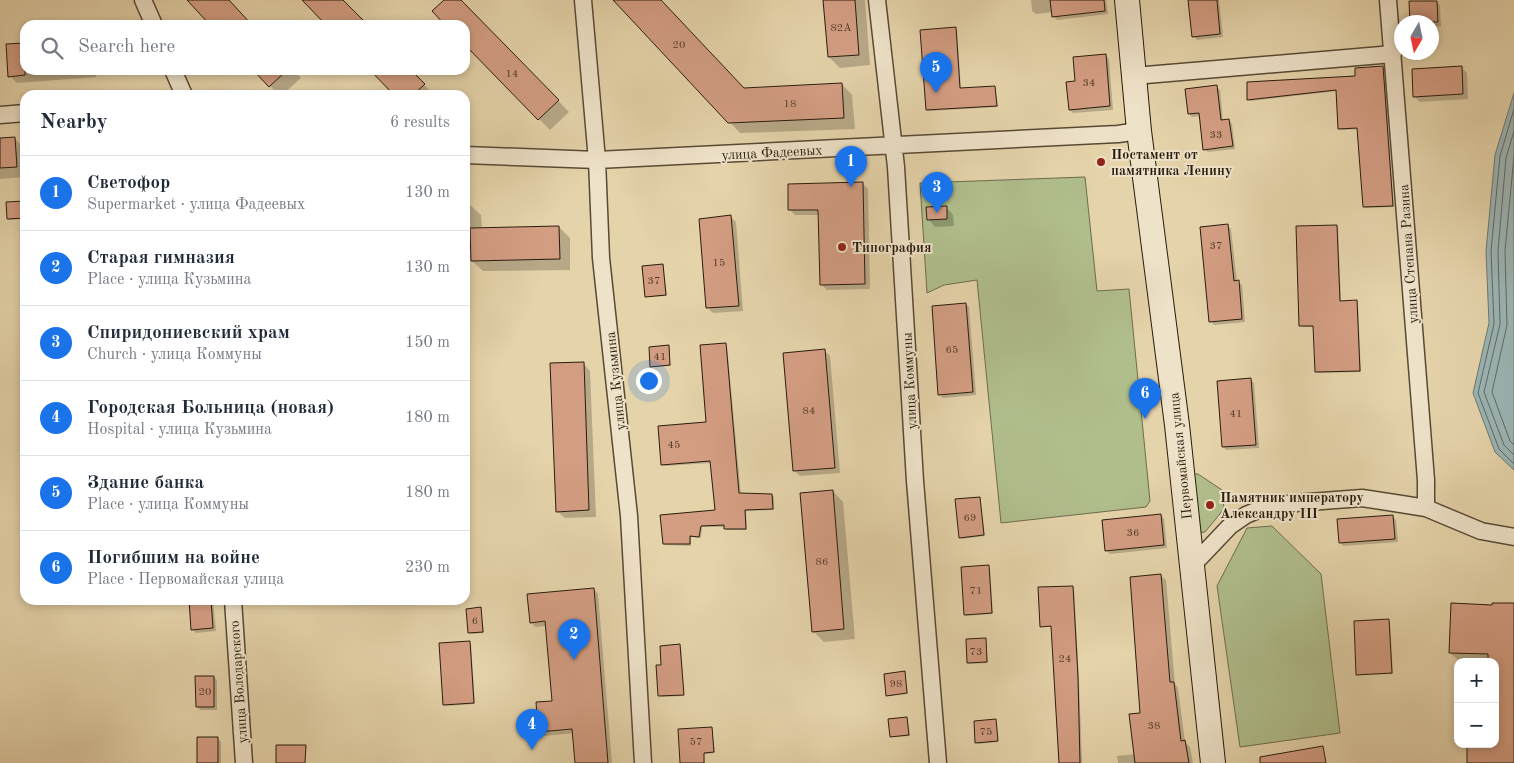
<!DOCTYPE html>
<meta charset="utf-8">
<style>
:root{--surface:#fff;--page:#f6f6f7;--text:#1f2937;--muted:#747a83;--line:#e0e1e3;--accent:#1a73e8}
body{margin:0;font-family:"Old Standard TT",serif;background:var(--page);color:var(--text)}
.controls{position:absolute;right:15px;bottom:15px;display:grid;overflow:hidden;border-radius:10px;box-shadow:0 2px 8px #0003}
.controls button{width:45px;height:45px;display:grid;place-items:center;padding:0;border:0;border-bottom:1px solid var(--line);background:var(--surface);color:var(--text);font:25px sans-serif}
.compass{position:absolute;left:1394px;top:15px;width:45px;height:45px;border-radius:50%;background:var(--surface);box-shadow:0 2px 8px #0003;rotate:189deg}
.you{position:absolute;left:648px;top:380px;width:18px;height:18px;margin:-12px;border:4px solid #fff;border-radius:50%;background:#1a73e8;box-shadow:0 0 0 8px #1a73e833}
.badge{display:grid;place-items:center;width:32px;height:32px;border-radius:50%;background:var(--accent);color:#fff;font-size:16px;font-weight:700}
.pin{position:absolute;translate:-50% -41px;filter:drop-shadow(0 1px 2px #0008)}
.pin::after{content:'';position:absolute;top:26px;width:18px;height:15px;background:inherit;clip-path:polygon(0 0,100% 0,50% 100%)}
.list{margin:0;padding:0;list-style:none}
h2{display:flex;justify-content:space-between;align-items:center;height:65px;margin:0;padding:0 20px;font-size:21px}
h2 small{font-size:16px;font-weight:400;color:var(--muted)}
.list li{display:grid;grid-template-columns:32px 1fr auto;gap:15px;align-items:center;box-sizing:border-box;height:75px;padding:0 20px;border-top:1px solid var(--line)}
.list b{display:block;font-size:19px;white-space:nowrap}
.list p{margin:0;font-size:16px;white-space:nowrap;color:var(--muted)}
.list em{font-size:16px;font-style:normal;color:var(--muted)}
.icon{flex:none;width:28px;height:28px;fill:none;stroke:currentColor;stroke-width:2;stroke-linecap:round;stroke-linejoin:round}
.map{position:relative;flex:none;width:1514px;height:763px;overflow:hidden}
.search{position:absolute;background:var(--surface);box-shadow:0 2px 8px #0003;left:20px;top:20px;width:450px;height:55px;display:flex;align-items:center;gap:12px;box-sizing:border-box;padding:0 18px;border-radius:15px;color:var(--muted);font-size:19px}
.panel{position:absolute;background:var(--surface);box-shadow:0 2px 8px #0003;left:20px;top:90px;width:450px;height:515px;border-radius:15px}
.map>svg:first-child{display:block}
.green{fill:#b0be8c;stroke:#6c6d4d}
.water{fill:#9bb5b5;stroke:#6d7872}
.shadow{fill:#0003}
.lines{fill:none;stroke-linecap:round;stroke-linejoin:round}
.shore{stroke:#626862;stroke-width:1}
.building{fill:#d39d82;stroke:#291c0e}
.minor-casing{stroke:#584a35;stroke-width:19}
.secondary-casing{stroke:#291c0e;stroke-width:26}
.minor{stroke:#eee2c8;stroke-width:16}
.secondary{stroke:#eee2c8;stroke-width:24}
.poi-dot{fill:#8f2418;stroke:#eee2c8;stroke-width:2}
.labels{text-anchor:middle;stroke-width:4;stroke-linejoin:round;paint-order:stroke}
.number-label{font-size:11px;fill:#543c2b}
.street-label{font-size:14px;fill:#291c0e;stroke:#eee2c8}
.poi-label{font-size:14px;font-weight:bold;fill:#291c0e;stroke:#eee2c8;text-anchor:start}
</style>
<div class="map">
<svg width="1514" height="763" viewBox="0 0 1514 763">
<rect width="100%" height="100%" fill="#e5d3aa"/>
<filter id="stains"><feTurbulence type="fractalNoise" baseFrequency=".004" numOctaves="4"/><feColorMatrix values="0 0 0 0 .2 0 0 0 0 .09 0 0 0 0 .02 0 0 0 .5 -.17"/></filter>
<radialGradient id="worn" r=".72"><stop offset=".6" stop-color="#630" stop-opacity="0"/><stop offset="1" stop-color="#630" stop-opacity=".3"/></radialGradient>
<!-- green -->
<path class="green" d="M1085,177L1097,291L1129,289L1150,501L1146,507L1001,523L977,280L944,285L927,293L920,183Z
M1190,474H1198L1222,490L1224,509L1205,532L1197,533Z
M1272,526L1321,574L1340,733L1240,747L1217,586L1247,528Z"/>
<!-- water -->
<path class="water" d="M1514,93V470L1495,452L1473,393L1489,323L1486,251L1495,155Z"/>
<!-- shadow -->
<path class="shadow" d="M445,0H460L569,112L550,130L465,44V25H447Z
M615,0H660L744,89L842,84L852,95L855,129L740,133Z
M824,0H865L870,65L840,68L829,57Z
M1031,0H1106L1108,14L1057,20L1053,16V12L1036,14L1032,11Z
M1190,0H1219L1223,37L1197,40L1193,36Z
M1437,2L1440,5L1441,26L1432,27V22H1411L1410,3Z
M955,29L957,30L961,89L995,87L998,107L928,111L927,110Z
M25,44V70H96V77L17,83L10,76Z
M1105,55L1109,59L1113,110L1073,113L1070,110L1077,83Z
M1383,67L1384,68L1394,207L1366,208L1365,207L1359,129L1341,130L1340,129L1337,91L1250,101L1248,83L1357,77Z
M1462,68L1467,73L1468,99L1420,102L1414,96Z
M254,70H294L301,78L282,95H279Z
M372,70H410L434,95H396Z
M1216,86L1220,90L1223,121L1229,120L1232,124L1235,149L1208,152L1204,149L1200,116L1192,117L1189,114Z
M14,138L25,149V177L0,179V139Z
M862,183L868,189L870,289L827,290L821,284L820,215H795L790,210Z
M25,202V219L9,220L8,219Z
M465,205H470L481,215L482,229L559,227L570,238V270L483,271L472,261V245H465Z
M946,207L953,215L954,226L935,227L928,219Z
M731,217L736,222L743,311L713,313L708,308L700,220Z
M1227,225L1231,229L1237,282L1242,285L1245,322L1214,325L1211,321Z
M1337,226L1338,227L1341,302L1357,301L1358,303L1361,372L1318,373L1316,372L1315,327H1302L1301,325Z
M663,265L667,296L647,297L646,296Z
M966,304L969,307L976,395L943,398L939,394Z
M726,344L727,346L741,495H772L774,497V510L746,511L747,530H727L725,527H702L701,538L691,537V546L665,545L664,544L717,511L711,463L664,466L662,465L708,423Z
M668,346L671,366L653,367L652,366Z
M824,350L830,356L840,473L800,476L794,470Z
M583,363L590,371L596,517L565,518L557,511Z
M1251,380L1254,383L1259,448L1226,450L1223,446Z
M833,491L843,502L855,639L824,642L813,631Z
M980,498L985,536L961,539L960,537Z
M465,514L468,515L469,528H465Z
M1161,515L1164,519L1167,548L1110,554L1107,551Z
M1393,517L1396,520L1398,542L1343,546L1340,542Z
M988,567L990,568L993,614L966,616L965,614Z
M1160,575L1166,580L1175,684L1178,688L1185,742L1190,747L1193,763H1118L1117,756L1135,754L1142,714Z
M1072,587L1074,588L1079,679L1082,763H1059L1052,627L1041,626Z
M594,589L598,594L612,763H576L574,733L544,736L539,731L553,702L546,626L535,627L531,622Z
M190,600H213L216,631L196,633L192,629Z
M1452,605H1514V763H1468L1495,744V662L1489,660L1457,659L1450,653Z
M481,608L484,633L471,634L470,633Z
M1389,620L1390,622L1393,674L1359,675L1358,674Z
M986,640L988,663L969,664L968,662Z
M469,642L471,644L475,704L445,706L444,704Z
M680,646L681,647L684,696L661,697L660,696L662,666Z
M905,673L908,694L889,696L887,695Z
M214,677L217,680V710H200L197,706Z
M907,718L910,736L892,737L891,736Z
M995,720L998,742L978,744L977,743Z
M712,728L715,753L704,754L705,763H682Z
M217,738L221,742V763H198Z"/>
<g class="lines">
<!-- shore -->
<path class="shore" d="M1514,109L1500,156L1491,251L1494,324L1478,393L1499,449L1514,464
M1514,131L1506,158L1498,251L1500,324L1484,392L1504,445L1514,455
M1514,156L1505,251L1507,325L1492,392L1510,441L1514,445"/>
</g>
<!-- building -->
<path class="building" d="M187,0H229L252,25H210Z
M302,0H343L368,25H326Z
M444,0H461L559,100L538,120L465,45V25H445L432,11Z
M613,0H661L744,88L842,83L844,118L728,123Z
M823,0H855L859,55L828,57Z
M1050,0H1104L1105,11L1052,17Z
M1188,0H1217L1220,34L1192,37Z
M1409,1H1437L1438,22H1410Z
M956,27L960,88L995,86L997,106L926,110L920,30Z
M25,43V75L8,77L6,44Z
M1106,54L1110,106L1069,110L1066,82L1075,81L1073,57Z
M1383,66L1393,206L1363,207L1357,128L1338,129L1336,90L1247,100V82L1355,76V68Z
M1462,66L1463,94L1413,97L1412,69Z
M253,70H287L269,87Z
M370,70H411L425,84L413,95H394Z
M1217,85L1221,120L1229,119L1233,146L1203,150L1199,113L1188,114L1185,89Z
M15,137L17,167L0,168V138Z
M863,182L865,284L820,285L818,210H788V184Z
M25,201V218L7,219L6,202Z
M947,206V219L927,220L926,207Z
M731,215L739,306L706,308L699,219Z
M1228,224L1234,281L1239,280L1242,319L1209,322L1200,227Z
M1337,225L1340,301L1357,300L1360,371L1315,372L1313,326H1299L1296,226Z
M559,226L560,259L471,261L470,228Z
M663,264L666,295L645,297L642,266Z
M966,303L973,392L938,395L932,306Z
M726,343L739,493L772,494L773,509L745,510L746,529H724V525L701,526L699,537L690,536V544H663L660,515L715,510L710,461L661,465L658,426L706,422L700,345Z
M669,345L670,365L650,367L649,347Z
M825,349L835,468L793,471L783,353Z
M584,362L589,510L556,512L550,363Z
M1251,378L1256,445L1222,447L1217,381Z
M833,490L844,629L812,632L800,493Z
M980,497L984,535L959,538L955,499Z
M1161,514L1164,545L1105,551L1102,520Z
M1393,515L1395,539L1339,543L1337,519Z
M989,565L992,613L964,615L961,567Z
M1161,574L1170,682H1174L1181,741L1185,740L1189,763H1135L1129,714L1140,713L1130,577Z
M1073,586L1078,677L1080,763H1059L1051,626L1040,627L1038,587Z
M594,588L608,763H575L572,729L538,732L536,702L552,701L545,621L530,623L527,594Z
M189,600H211L213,628L191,630Z
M1451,603L1492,605V603H1514V763H1467V744H1495V662H1488V654L1449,653Z
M481,607L483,632L468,633L466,609Z
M1389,619L1392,673L1356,675L1354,621Z
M986,638L987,662L967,663L966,639Z
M470,641L474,703L443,705L439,643Z
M680,644L684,695L658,696L656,665H661L660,646Z
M905,671L907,693L886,696L884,674Z
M195,676H214V707H196Z
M907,717L909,735L890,737L888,719Z
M996,719L998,741L975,743L974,721Z
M712,727L714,752L704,753V763H680L678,729Z
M197,737H218V763H197Z
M276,745H306L305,763H276Z
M1323,746L1326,763H1260V757Z"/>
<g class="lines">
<defs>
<path id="minor" d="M143,0L154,25
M583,0L597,160L601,258L629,516L643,763
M877,0L896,167L915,481L938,763
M1388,0L1426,480V508
M173,70L184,95
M1134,76L1393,54
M0,115L25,113
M465,155L597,160L1118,134L1139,131
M1191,567L1230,526L1246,515L1265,507L1296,503L1362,498L1401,504L1426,508L1481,531L1514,537
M233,600L244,763"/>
<path id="secondary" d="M1127,0L1139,131L1177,425L1213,763"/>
</defs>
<!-- minor casing -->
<use href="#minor" class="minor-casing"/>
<!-- secondary casing -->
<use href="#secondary" class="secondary-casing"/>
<!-- minor -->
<use href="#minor" class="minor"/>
<!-- secondary -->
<use href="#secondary" class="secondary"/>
</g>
<!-- markers -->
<g class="poi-dot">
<circle cx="1101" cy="162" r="5"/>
<circle cx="842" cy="247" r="5"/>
<circle cx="1210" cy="505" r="5"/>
</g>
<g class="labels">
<!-- number labels -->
<g class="number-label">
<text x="841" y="31">82А</text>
<text x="679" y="48">20</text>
<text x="512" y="77">14</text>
<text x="1089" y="86">34</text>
<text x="790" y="107">18</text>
<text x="1216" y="138">33</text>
<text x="1216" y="249">37</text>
<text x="719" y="266">15</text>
<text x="654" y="284">37</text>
<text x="952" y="353">65</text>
<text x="660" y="360">41</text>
<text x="809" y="414">84</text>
<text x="1236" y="417">41</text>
<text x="674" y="448">45</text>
<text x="970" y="521">69</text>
<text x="1133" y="536">36</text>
<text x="822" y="565">86</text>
<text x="976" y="594">71</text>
<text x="475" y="624">6</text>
<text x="976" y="655">73</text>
<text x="1065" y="662">24</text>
<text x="896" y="687">98</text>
<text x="205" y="695">20</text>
<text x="1154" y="729">38</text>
<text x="986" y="735">75</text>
<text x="696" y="745">57</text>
</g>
<!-- street labels -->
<g class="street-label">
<text transform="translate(772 152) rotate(-3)" y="5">улица Фадеевых</text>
<text transform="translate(1408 254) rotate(-94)" y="5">улица Степана Разина</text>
<text transform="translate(615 381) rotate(-96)" y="5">улица Кузьмина</text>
<text transform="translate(909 381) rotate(-93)" y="5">улица Коммуны</text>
<text transform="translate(1180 456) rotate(-96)" y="5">Первомайская улица</text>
<text transform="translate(238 682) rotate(-94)" y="5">улица Володарского</text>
</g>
<!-- poi labels -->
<g class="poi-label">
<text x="1111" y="159">Постамент от<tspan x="1111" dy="16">памятника Ленину</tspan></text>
<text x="852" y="252">Типография</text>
<text x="1220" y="502">Памятник императору<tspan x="1220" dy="16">Александру III</tspan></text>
</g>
</g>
<rect width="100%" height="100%" filter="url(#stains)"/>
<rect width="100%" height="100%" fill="url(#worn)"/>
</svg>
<div class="controls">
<button>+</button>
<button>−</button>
</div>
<svg class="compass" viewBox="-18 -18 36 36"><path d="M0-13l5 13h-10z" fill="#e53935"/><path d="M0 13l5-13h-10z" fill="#747a83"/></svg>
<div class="you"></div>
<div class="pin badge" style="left:851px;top:187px">1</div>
<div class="pin badge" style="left:574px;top:660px">2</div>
<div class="pin badge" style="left:937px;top:213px">3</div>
<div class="pin badge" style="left:532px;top:750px">4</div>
<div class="pin badge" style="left:936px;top:93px">5</div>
<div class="pin badge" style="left:1145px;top:419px">6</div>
<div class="search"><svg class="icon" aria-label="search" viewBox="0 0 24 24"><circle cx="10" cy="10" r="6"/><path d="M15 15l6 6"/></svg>Search here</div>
<section class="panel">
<h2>Nearby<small>6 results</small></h2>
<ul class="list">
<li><span class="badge">1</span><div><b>Светофор</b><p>Supermarket · улица Фадеевых</p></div><em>130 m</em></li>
<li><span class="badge">2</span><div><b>Старая гимназия</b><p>Place · улица Кузьмина</p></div><em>130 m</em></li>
<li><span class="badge">3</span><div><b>Спиридониевский храм</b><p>Church · улица Коммуны</p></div><em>150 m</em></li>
<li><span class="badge">4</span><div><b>Городская Больница (новая)</b><p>Hospital · улица Кузьмина</p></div><em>180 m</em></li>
<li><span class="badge">5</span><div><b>Здание банка</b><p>Place · улица Коммуны</p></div><em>180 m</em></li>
<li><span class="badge">6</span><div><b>Погибшим на войне</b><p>Place · Первомайская улица</p></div><em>230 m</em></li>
</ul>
</section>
</div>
